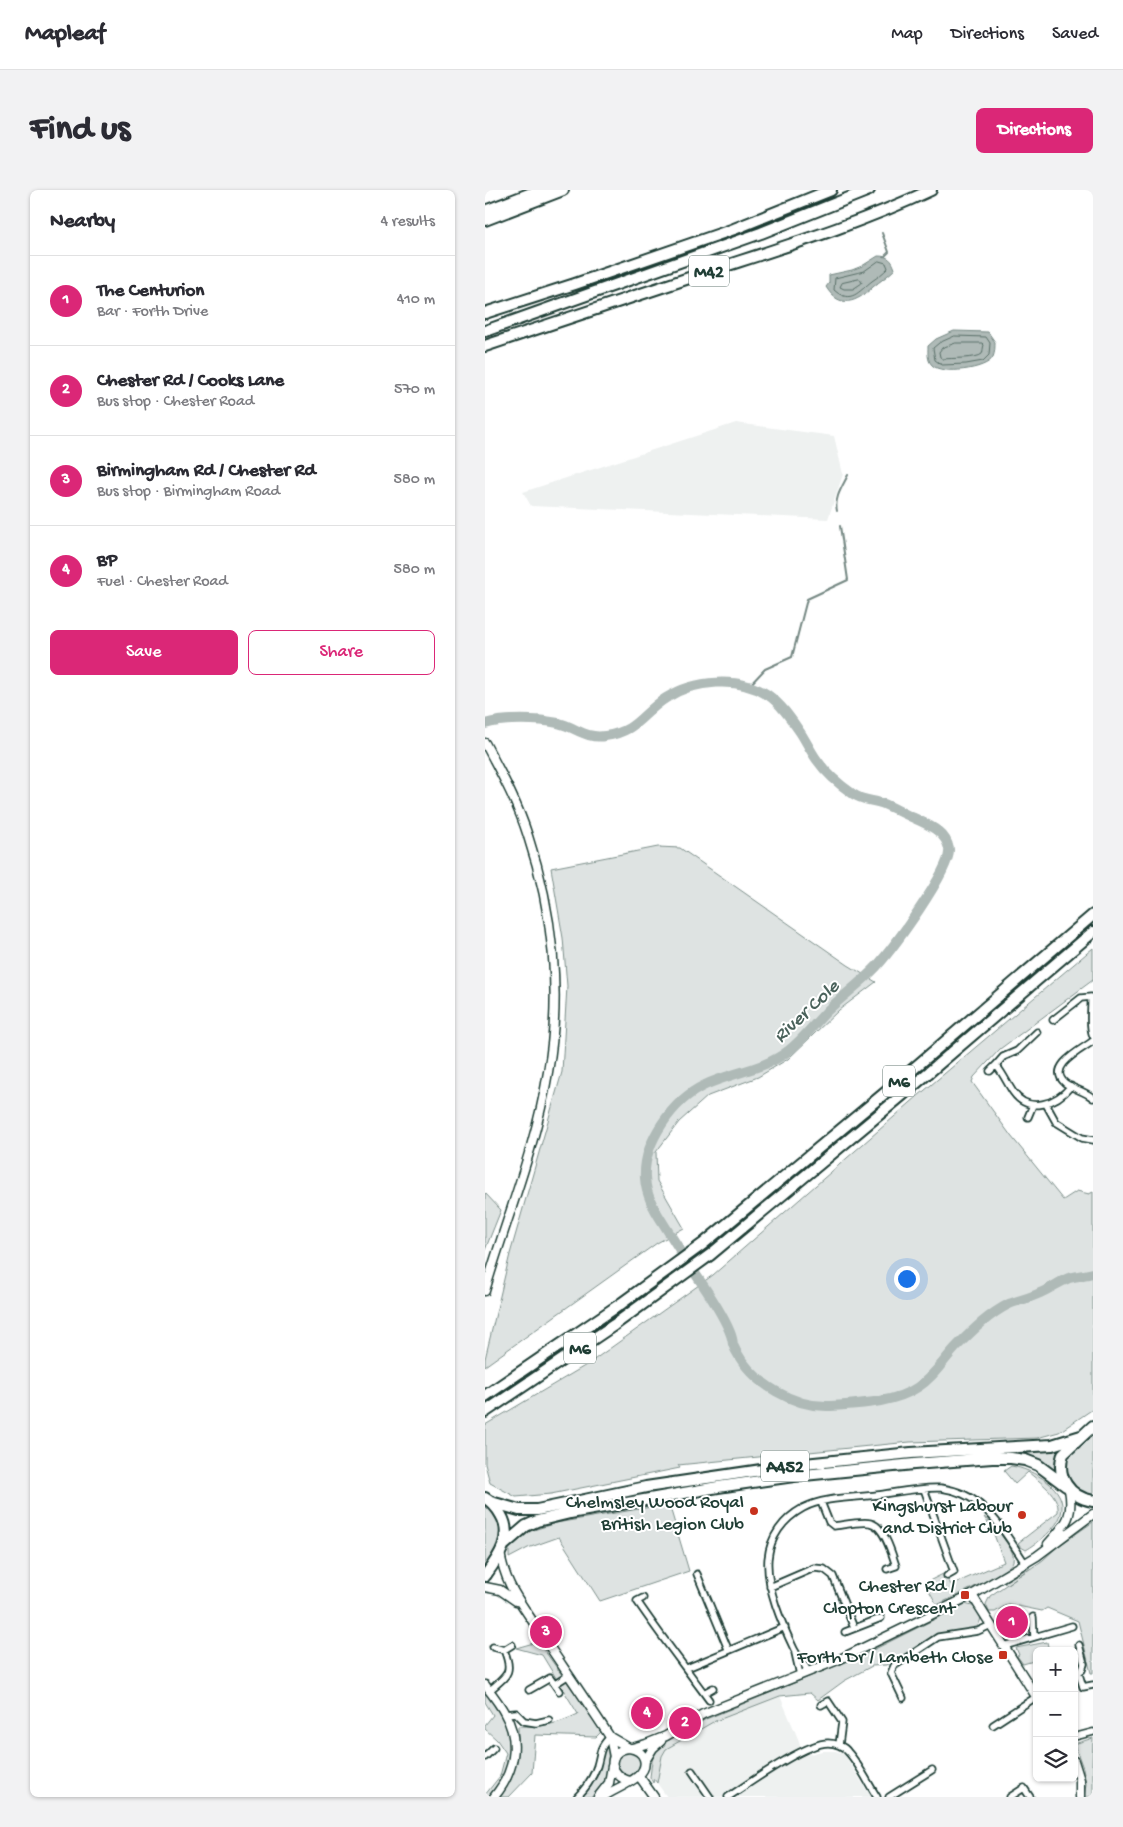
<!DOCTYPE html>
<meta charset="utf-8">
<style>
:root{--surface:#fff;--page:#f2f2f3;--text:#2b2b33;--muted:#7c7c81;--line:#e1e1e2;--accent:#db2777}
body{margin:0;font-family:"Gochi Hand",sans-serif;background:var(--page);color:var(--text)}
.controls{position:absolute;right:15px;bottom:15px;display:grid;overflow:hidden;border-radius:8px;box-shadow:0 1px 4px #0004}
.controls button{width:45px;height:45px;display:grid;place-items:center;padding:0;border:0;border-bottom:1px solid var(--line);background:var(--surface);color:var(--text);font:25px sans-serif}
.you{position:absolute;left:421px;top:1088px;width:18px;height:18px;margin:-12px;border:4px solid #fff;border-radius:50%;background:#1a73e8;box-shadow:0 0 0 8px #1a73e833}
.badge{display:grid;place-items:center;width:32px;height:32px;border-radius:50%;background:var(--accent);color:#fff;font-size:16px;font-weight:700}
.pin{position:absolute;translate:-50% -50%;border:2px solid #fff;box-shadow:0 1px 5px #0006}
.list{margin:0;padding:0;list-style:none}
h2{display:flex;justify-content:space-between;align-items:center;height:65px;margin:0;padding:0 20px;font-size:21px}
h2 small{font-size:16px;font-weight:400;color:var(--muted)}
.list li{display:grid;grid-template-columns:32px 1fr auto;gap:15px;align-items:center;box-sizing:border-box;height:90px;padding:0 20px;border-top:1px solid var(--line)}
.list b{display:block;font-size:19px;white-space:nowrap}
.list p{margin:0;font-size:16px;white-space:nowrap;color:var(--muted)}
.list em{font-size:16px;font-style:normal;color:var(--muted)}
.actions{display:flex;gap:10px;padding:15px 20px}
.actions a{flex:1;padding:11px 0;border:1px solid var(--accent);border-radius:8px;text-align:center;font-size:18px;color:var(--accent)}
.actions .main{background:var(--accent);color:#fff}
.icon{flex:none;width:28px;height:28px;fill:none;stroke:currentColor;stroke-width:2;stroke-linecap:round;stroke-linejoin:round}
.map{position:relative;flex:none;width:608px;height:1607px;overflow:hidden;border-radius:8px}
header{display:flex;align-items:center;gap:30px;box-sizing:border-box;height:70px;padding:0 25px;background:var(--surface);border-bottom:1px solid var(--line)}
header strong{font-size:24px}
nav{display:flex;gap:28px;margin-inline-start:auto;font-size:18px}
.intro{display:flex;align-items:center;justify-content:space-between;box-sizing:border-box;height:120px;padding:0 30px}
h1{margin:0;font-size:35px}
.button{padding:12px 22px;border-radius:8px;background:var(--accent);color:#fff;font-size:18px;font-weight:700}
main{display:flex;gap:30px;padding:0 30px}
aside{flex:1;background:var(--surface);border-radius:8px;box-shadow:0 1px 4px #0004}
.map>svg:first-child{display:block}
.built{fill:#eef1f0}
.green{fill:#dee3e2;stroke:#7e908b}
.water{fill:#afbab7;stroke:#758883}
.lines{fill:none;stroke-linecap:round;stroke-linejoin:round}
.shore{stroke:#596f68;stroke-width:1}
.stream{stroke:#758883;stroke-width:2}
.river{stroke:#afbab7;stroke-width:10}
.street-casing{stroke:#1f3d34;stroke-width:9}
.secondary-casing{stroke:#1f3d34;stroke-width:11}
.highway-casing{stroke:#1f3d34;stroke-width:14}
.street{stroke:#fff;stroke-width:5.5}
.secondary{stroke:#fff;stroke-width:8}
.highway{stroke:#fff;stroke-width:10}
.poi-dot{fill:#c8321e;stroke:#fff;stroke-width:2}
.labels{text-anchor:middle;stroke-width:4;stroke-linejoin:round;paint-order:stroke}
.shield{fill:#fff;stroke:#627771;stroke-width:1}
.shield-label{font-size:18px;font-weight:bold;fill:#1f3d34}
.poi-label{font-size:19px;fill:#1f3d34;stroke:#fff;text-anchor:end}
.water-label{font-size:20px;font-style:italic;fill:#4a625b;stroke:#fff}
</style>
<header>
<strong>Mapleaf</strong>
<nav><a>Map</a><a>Directions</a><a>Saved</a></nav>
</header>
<div class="intro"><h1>Find us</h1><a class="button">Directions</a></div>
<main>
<aside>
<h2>Nearby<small>4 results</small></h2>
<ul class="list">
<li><span class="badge">1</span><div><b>The Centurion</b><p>Bar · Forth Drive</p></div><em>410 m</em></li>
<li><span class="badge">2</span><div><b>Chester Rd / Cooks Lane</b><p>Bus stop · Chester Road</p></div><em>570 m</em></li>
<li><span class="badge">3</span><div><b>Birmingham Rd / Chester Rd</b><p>Bus stop · Birmingham Road</p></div><em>580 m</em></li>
<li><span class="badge">4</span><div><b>BP</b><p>Fuel · Chester Road</p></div><em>580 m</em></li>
</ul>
<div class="actions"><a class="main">Save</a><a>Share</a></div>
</aside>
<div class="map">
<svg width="608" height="1607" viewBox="0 0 608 1607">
<rect width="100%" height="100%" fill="#fff"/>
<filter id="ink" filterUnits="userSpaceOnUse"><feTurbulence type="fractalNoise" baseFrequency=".02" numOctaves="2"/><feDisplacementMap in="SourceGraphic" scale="10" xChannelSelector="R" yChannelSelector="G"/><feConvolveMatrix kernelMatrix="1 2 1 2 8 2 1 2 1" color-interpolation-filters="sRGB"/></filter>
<g filter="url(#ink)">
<!-- built -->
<path class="built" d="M251,233L349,246L358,284L343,329L46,316L38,302Z
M295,1506L314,1551L317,1566L337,1561H351L359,1564L386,1607H182L172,1593L177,1566L181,1559L228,1532Z"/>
<!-- green -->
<path class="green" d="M173,657L195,658L363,775L391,792L354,820L303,869L273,887L223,906L194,932L171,962L172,991L199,1038L172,1053L0,1176V1169L25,1064L77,882L82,796L78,748L66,678Z
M608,758V790L515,859L489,887L487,892L526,946L578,1010L592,1001L604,1004L608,1002V1219L574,1242L552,1248L425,1252L193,1275L195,1278L66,1304L31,1307L5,1293L0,1274V1235L103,1174L228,1085L433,906Z
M0,1003L16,1020L0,1060Z
M608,1242V1305H606C591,1300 573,1285 582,1267C586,1260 602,1248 608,1242Z
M574,1257L569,1274L570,1282L528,1264L541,1263L542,1261Z
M526,1276C547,1279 584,1298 576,1324C573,1337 552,1354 541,1360L536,1357L533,1353L573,1322C575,1305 555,1292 543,1282L530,1294L519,1281Z
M0,1313L15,1328L18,1350L0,1380Z
M184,1314L204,1381L115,1411L74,1347L43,1358L24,1368V1357L42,1342L71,1333Z
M499,1327C508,1332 513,1341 519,1349C523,1355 530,1363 528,1371C526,1382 465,1408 452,1415L440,1393L460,1383L466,1395L519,1372L507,1339Z
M608,1332V1483H606L593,1431L562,1418L557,1421L523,1414L510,1422H504L501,1414L505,1406L541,1381L522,1394L519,1392L545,1377L542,1381L558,1370L572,1357Z
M480,1414L491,1417C496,1425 498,1430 491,1438L453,1444L401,1475L387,1476L359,1491L333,1510L325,1503L295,1506L228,1532L181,1559L177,1566L172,1593L169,1589L168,1593L165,1587L167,1571L171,1559L179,1553L221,1529L380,1464Z
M52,1452L54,1453L117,1541L111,1547L50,1545L47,1583L24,1607H15C33,1582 34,1566 33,1536C58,1537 70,1535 93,1524L57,1465L31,1458Z
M562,1452L564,1461H552V1470L538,1474L532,1466L534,1465L531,1458Z
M0,1499L22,1533L27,1560L20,1585L3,1607H0V1605L15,1586L21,1563L12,1550L0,1539V1535L8,1525L0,1512Z
M608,1548L607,1575H608V1607H599L601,1594L598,1578L589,1554Z
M121,1558L123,1559C124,1578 123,1593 109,1607H97C109,1592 113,1577 118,1559Z
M132 1574a12 12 0 1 1 24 0a12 12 0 1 1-24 0Z"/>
<!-- water -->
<path class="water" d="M393,66C404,66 407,70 410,79C403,86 395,91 388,97C372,112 355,120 341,97L344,93V85L367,80L377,76Z
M469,141L503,142L510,152C510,156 510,163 508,167C502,180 456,185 447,175C442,170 443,163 443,156L451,149Z"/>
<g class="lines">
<!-- shore -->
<path class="shore" d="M394,71L401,73L403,78C398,83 393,87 387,91C374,101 366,115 349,100L350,88L379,81Z
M375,89L377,93L368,99H359L355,97L357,93Z
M470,146L501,147L505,153L504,165L498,171L481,174L457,175L450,170L448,158L454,153Z
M471,153H497L499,155C498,157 498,162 497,164C492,169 466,168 458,169L455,167L454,162L457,158Z"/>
<!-- stream -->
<path class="stream" d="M397,43L404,62L400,66
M352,321C349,308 357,297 363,285
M263,497L280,479L307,467L322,409L363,390L355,336"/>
<!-- river -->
<path class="river" d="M0,534C19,528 54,529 73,533C91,537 100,549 120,546C152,542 157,523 181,508C209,490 254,486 283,505C296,514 306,529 315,542C321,551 326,562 332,570C341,583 355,595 368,604C378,611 388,610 399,614C409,618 419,624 429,628C443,635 461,641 464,659C467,679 407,759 392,776C377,792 359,805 343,820C329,834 318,850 303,861C279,880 247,882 220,895C188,910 158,952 160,988C161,1005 169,1019 178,1033C191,1054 204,1075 218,1095C228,1110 240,1128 246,1145C250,1158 245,1149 251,1161C268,1193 309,1218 346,1216C373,1214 410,1213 433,1197C450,1186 459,1169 473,1155C488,1140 504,1124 524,1114C534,1110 545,1108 555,1103C565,1099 574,1092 584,1088C592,1086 600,1085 608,1083"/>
<defs>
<path id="street" d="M568,830L596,808L606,807C607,820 603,834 608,846
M552,842L532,861L518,867L511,875C519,885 522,893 528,902C544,925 572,913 586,896
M608,851C598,859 561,876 580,893C588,899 600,901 608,908
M505,881L511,875
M561,914L571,932L597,948L608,950
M543,927L548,915
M439,1299L469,1382L462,1386
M336,1312L344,1332L349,1336C358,1335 377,1331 385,1333C399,1335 407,1364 411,1376L402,1379
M212,1384L243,1459
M285,1397L329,1378L339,1379L348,1386L369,1438
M158,1408L152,1411C175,1445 200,1477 224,1510
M548,1427L549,1447
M360,1442L396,1428
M519,1456L587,1436
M8,1457L19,1460
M310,1463L315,1485
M202,1478L300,1437
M593,1481L598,1497L608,1495
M323,1482C320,1474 313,1467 309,1459C297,1434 281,1398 283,1369C285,1347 298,1329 318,1318C339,1307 368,1308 392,1305C413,1302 435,1297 456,1298C463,1299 471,1301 478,1304C506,1316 524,1349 540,1373
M589,1483L597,1480L599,1474L594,1455
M70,1494L84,1485
M44,1500L65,1488L74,1501
M4,1501C21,1486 29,1484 19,1460L27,1455
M219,1503L228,1498
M418,1508L406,1483L409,1476L453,1447L493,1441L506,1435
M336,1515L343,1511L357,1532L354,1555
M20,1524L31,1523L39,1531L51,1533L64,1530
M508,1535L551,1507
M589,1547L608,1542
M0,1567L9,1558
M207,1581L225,1607
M92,1607C101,1598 108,1588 112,1576C116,1562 114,1558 125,1547
M243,1607C263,1594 320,1553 343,1553C350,1553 359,1556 363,1562C374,1574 383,1593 392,1607
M404,1607L447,1580
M525,1607L539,1598L545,1607"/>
<path id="secondary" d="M0,553C16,583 33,614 43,646C68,721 77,804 63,882C51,957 21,1029 0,1101
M563,1354C581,1334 589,1327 584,1299
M15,1362C20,1395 35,1411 52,1438C76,1474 101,1510 125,1547L144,1558
M0,1397L15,1400L31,1411
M487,1405L552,1508
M0,1495C7,1504 15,1514 20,1524C36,1552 29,1583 9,1607
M125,1547L129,1567
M147,1558L161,1554L181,1546L218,1524L353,1470L487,1405L552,1366L608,1324
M160,1571L168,1558L176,1551
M589,1571L595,1590V1607
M154,1586L169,1607
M113,1607L124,1593L127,1576
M118,1607C131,1597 165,1588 159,1569C157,1562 151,1559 144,1558C120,1561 124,1586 145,1591"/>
<path id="highway" d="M0,21L44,4L63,0
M0,30L78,0
M0,123L90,94L249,39L346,0
M0,141L276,43L384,0
M0,156C74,131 148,106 222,82C298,57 374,34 446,0
M0,1206L137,1113L218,1054L406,898L608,725
M0,1222L129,1135L225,1065L415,907L608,742
M608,1236L578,1264C571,1287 584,1307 608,1311
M0,1308C7,1312 12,1318 16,1325C29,1347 13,1368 0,1386
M6,1312L34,1320H52L161,1297L310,1275L426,1263L567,1255L596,1246
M19,1355L41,1336L52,1331L85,1323L233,1297L309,1286L429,1274L507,1268H526L540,1270L553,1275L581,1296"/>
</defs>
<!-- street casing -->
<use href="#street" class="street-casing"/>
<!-- secondary casing -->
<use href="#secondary" class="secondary-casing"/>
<!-- highway casing -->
<use href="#highway" class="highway-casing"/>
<!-- street -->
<use href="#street" class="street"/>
<!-- secondary -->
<use href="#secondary" class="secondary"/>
<!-- highway -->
<use href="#highway" class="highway"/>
</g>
</g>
<!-- markers -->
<g class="poi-dot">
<circle cx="269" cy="1321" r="5"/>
<circle cx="537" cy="1325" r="5"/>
<rect x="475" y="1400" width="10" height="10" rx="2.5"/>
<rect x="513" y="1460" width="10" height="10" rx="2.5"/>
</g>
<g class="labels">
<!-- shield labels -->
<g class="shield">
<rect x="204" y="65.5" width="40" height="31" rx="4"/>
<rect x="398" y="875.5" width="32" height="31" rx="4"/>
<rect x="79" y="1142.5" width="32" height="31" rx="4"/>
<rect x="276" y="1260.5" width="48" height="31" rx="4"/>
</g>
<g class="shield-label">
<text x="224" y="87">M42</text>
<text x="414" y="897">M6</text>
<text x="95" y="1164">M6</text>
<text x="300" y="1282">A452</text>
</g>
<!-- poi labels -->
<g class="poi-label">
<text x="259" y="1317">Chelmsley Wood Royal<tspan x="259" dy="22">British Legion Club</tspan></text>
<text x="527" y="1321">Kingshurst Labour<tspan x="527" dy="22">and District Club</tspan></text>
<text x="470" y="1401">Chester Rd /<tspan x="470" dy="22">Clopton Crescent</tspan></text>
<text x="508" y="1472">Forth Dr / Lambeth Close</text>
</g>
<!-- water labels -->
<g class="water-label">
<text transform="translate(320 820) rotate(-43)" y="7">River Cole</text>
</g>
</g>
</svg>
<div class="controls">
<button>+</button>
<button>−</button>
<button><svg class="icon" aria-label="layers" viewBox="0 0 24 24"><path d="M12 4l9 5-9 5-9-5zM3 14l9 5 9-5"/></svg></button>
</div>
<div class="you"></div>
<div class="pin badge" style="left:527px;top:1432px">1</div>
<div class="pin badge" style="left:200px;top:1533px">2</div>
<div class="pin badge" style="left:61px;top:1442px">3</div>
<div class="pin badge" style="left:162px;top:1523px">4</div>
</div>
</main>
